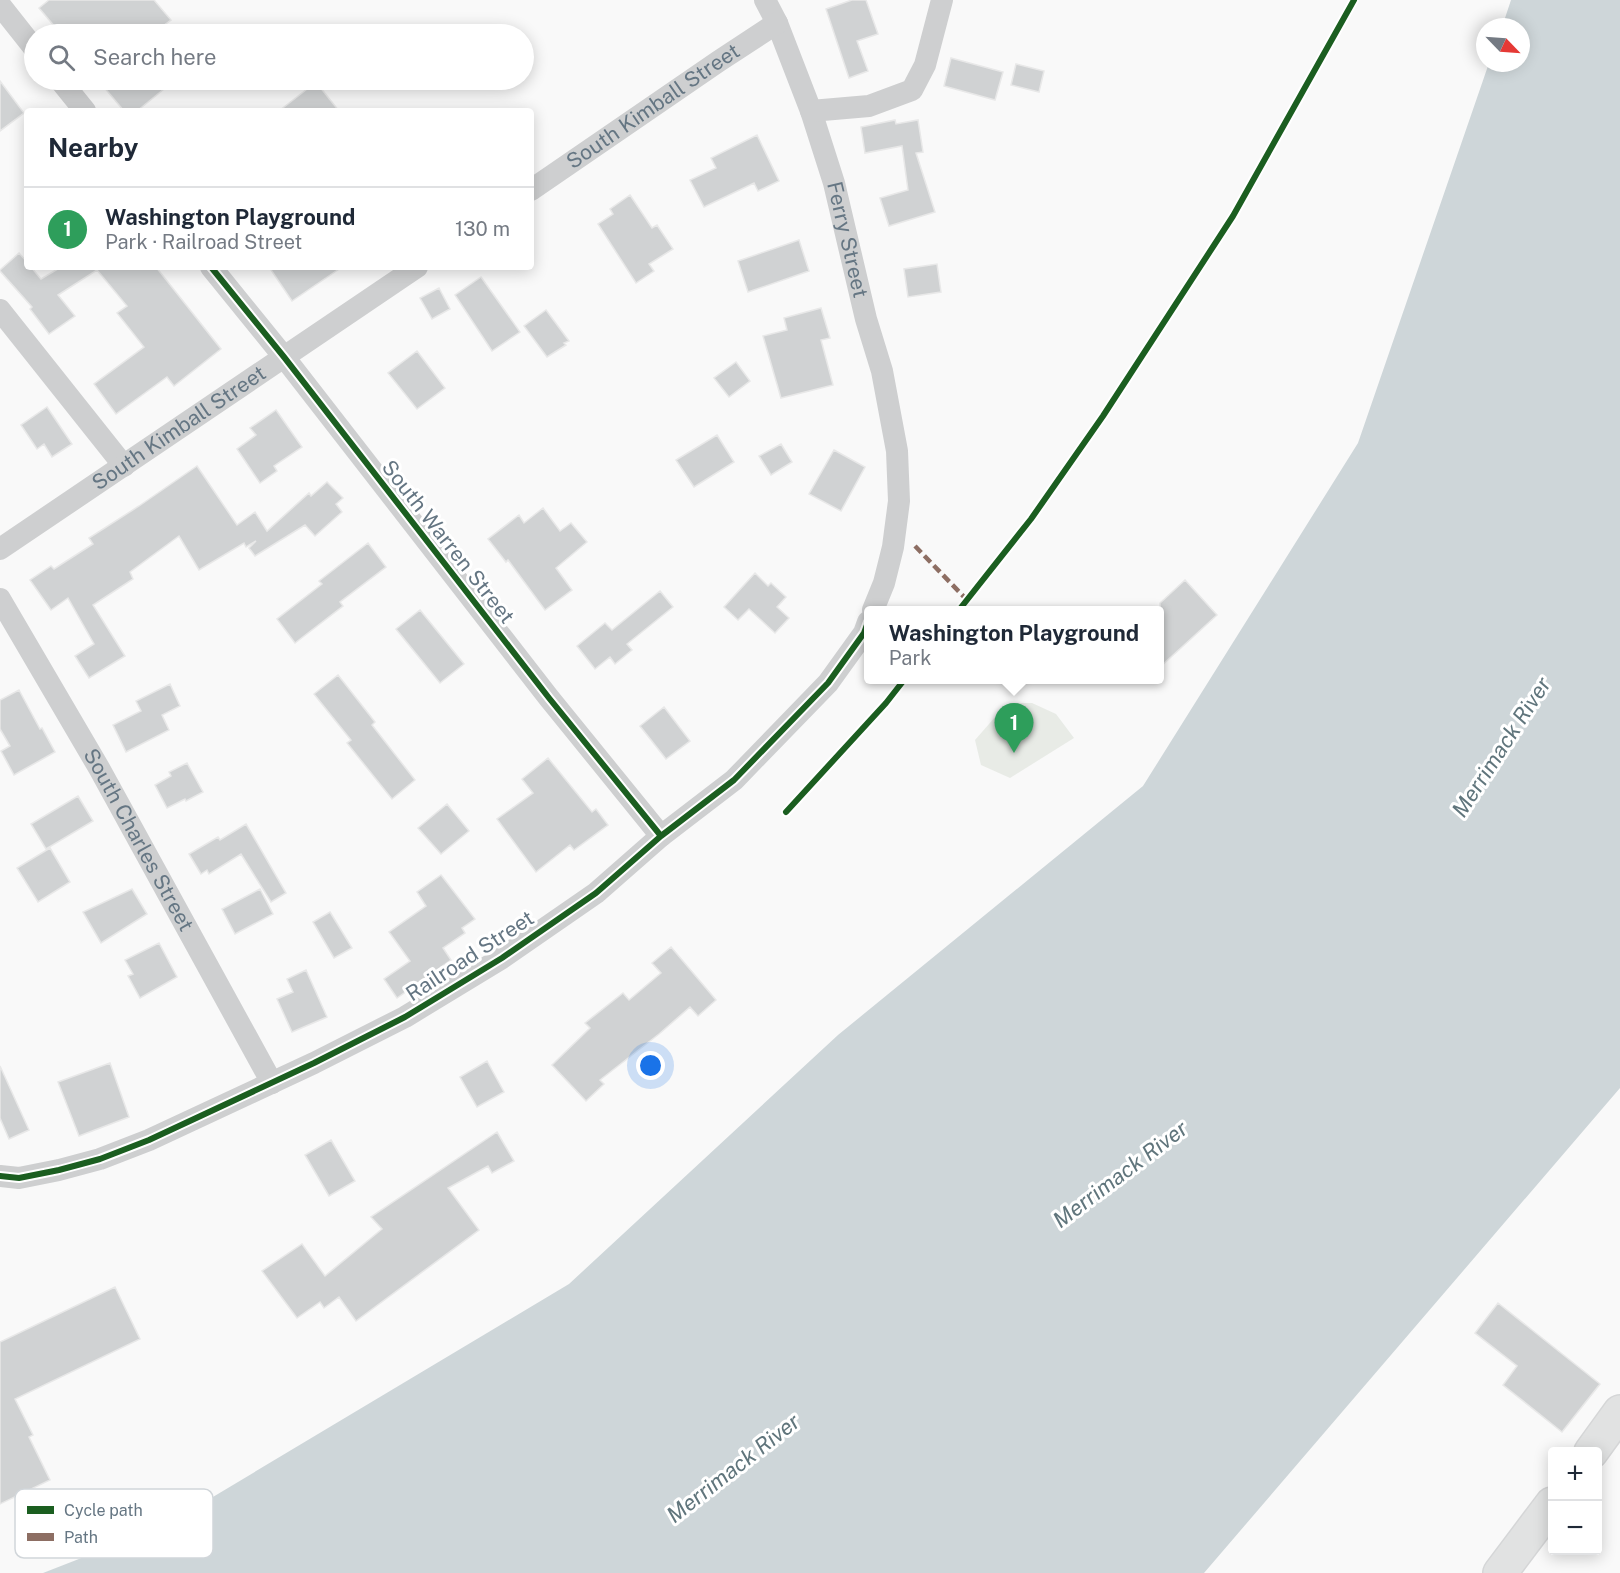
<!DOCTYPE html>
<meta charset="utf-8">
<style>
:root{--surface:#fff;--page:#f2f2f3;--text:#1f2937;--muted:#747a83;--line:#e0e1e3;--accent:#56606c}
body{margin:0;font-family:"Public Sans",sans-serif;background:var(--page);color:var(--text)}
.controls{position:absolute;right:18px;bottom:18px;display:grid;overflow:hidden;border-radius:6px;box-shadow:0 3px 15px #0003}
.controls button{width:54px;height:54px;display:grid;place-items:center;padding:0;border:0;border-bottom:2px solid var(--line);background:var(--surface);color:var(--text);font:30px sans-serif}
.compass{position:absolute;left:1476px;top:18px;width:54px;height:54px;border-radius:50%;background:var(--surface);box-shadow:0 3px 15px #0003;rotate:115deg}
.you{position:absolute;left:651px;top:1066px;width:21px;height:21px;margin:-15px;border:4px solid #fff;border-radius:50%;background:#1a73e8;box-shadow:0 0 0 9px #1a73e833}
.badge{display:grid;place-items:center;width:39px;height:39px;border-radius:50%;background:var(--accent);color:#fff;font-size:20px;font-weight:700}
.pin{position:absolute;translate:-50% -50px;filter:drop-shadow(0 2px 3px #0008)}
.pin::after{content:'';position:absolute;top:32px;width:21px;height:18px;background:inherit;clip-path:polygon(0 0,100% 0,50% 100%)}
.popup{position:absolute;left:864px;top:606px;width:300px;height:78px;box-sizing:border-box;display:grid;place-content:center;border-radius:6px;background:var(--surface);filter:drop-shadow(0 2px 4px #0005);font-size:20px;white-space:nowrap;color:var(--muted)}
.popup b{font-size:22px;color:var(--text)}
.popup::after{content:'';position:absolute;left:50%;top:100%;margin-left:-12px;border:12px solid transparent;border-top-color:var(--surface)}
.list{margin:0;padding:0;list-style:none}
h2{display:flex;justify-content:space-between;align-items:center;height:78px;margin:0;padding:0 24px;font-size:26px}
h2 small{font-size:20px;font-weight:400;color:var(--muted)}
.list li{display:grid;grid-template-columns:39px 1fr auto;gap:18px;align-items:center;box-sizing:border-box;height:84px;padding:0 24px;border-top:2px solid var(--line)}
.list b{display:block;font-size:22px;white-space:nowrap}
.list p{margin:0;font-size:20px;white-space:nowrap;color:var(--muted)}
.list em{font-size:20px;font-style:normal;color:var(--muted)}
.icon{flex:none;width:33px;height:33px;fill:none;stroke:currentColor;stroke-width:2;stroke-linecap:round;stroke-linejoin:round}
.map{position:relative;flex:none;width:1620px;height:1573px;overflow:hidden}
.search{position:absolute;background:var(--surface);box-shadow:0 3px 15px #0003;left:24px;top:24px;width:510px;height:66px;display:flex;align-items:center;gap:15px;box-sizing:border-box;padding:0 21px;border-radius:33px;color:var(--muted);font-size:22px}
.panel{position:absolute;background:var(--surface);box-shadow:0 3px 15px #0003;left:24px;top:108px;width:510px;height:162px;border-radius:6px}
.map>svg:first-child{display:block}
.green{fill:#e8ebe6}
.water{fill:#ced6d9}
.building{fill:#d0d2d3;stroke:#e8e8e8;stroke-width:1.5}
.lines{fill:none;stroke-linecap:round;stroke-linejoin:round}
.primary-casing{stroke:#d5d6d7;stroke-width:36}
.minor{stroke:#cecfd0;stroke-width:22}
.primary{stroke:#e1e2e2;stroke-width:33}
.quiet{stroke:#8d6e63;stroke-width:4.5;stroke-dasharray:9 4.5;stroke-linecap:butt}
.cycleway-casing{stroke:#fff;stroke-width:10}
.cycleway{stroke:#1b5e20;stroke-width:6}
.labels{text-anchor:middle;stroke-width:6;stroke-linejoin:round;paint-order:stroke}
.street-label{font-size:21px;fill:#657683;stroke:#fff}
.water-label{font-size:22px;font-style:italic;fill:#60757c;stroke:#fff}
.key{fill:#fff;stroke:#d1d6da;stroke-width:1.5}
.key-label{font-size:16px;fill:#657683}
</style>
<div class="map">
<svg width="1620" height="1573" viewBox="0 0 1620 1573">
<rect width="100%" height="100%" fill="#f9f9f9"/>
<!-- green -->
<path class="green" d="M1012,703H1032L1056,714L1074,738L1010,778L981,765L975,740L996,716Z"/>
<!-- water -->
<path class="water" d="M1511,0H1620V1088L1204,1573H43L166,1525L569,1284L838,1035L1143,786L1358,443L1489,63H1521V27H1502Z"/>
<!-- building -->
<path class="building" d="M49,0H154L171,20L152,34H61L39,8Z
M852,0H866L878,34L857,41L868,71L849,78L826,9Z
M951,58L1003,72L995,100L944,86Z
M1016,64L1044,71L1039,92L1011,85Z
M98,80H175L137,111H124Z
M0,81L24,113L0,131Z
M316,82L339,111H279Z
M895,120L896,124L918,120L923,152L916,153L935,212L889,226L880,198L908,190L902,146L865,153L861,127Z
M757,135L779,181L758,191L754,183L704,207L690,180L716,168L711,158Z
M630,195L652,228L657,225L673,249L649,264L654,271L636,283L598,224L613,214L610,209Z
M799,240L809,271L748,292L738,261Z
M19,253L27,262V267H31L41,279L61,267H156L221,349L174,386L167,377L116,414L94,384L144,347L117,313L127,306L97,270L58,295L75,316L49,334L30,309L32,307L0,271V270Z
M937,264L941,292L908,297L904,269Z
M269,267H342L292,301Z
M481,277L520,332L492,351L455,295Z
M439,288L450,309L432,319L420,298Z
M821,308L830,338L821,340L833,385L781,398L763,336L787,330L784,318Z
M546,310L569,341L564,343L566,345L547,357L524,326Z
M417,351L445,388L417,409L388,373Z
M736,362L750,381L729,397L714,378Z
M47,407L72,444L52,457L44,444L37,449L21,425Z
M276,410L302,447L274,466L277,471L260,483L237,449L256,435L250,428Z
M717,435L734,462L694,487L676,460Z
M781,444L792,462L771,475L759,456Z
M834,450L865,467L841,511L809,494Z
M197,466L237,525L255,512L267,531L309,493L311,496L327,482L343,498L336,504L342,512L315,536L305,525L255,556L249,548L256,541L246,547L244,543L199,570L179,536L130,572L133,579L93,605L125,656L89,678L75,656L94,644L68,598L51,610L30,580L51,566L54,569L93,544L89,538L139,506Z
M543,508L560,531L571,523L587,542L556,568L572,590L545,610L508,560L506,562L488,539L519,515L524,523Z
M368,543L386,567L340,602L343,606L295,643L277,619L322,584L319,581Z
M755,573L768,586L771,583L786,597L777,607L789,618L775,633L749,609L738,620L724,607Z
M1185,580L1217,615L1160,667V603Z
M660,591L673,607L627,644L632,650L615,664L610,657L595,669L577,646L605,623L612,630Z
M420,610L464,664L440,683L396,629Z
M338,675L375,722L372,725L415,780L392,799L347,743L351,740L314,694Z
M170,684L180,706L162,715L169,730L126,752L113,725L141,711L136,701Z
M19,690L40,729L42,728L55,752L14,775L1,751L10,746L0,729V700Z
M664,707L690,741L666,759L640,726Z
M548,758L592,812L596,809L608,825L574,850L570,845L536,872L497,819L533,793L522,779Z
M187,763L203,792L186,801L185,799L167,808L155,785L171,776L169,772Z
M78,796L93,821L46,849L31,824Z
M447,804L469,831L441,854L418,828Z
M246,824L286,893L271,902L241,854L209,874L207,870L201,874L189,854L218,837L220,840Z
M50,848L70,882L38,902L17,868Z
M441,875L475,919L462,928L465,933L443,948L451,960L397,998L384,979L410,961L389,932L426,906L417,892Z
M132,889L147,914L101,943L83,912Z
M260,889L273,914L235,934L222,909Z
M330,912L352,948L334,958L313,922Z
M159,943L177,977L140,998L128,976L133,974L125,960Z
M671,947L716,1000L698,1016L690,1007L659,1034L600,1080L604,1084L586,1101L552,1065L590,1028L585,1023L623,993L629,1000L661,973L652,963Z
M306,970L327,1017L292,1032L277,999L293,992L287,979Z
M487,1061L504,1092L477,1107L460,1077Z
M110,1063L129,1117L79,1136L58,1082Z
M0,1066L29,1130L9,1139L0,1118Z
M497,1132L514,1161L492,1173L488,1166L448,1188L479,1230L356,1321L339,1297L324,1308L320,1302L297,1318L262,1271L302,1244L325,1276L382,1229L371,1217Z
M331,1140L355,1181L329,1196L305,1155Z
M115,1287L140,1339L15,1399L33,1435L29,1437L50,1480L0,1504V1342Z
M1498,1303L1600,1384L1562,1432L1503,1385L1517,1366L1475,1333Z"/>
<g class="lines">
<defs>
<path id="primary" d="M1591,1452L1620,1412
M1500,1573L1552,1504"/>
</defs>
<!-- primary casing -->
<use href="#primary" class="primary-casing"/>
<!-- minor -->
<g class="minor">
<path id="s1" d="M765,0L777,23L811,111L834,183L866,319L882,371L897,451L899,501L893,547L884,583L873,610"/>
<path d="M0,5L34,48"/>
<path d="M60,80L85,111"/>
<path d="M811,111L869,106L912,90L925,65L942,0"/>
<path id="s2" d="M531,190L719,61L777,23"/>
<path d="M211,267L284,357L549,698L661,836"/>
<path d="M0,310L124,466"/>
<path id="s3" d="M0,549L417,267"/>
<path id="s4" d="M0,599L99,768L272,1083"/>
<path d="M0,1176L19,1178L59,1170L100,1159L149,1140L314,1063L405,1017L502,958L596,893L661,836L734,780L828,683L864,633L868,622"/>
</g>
<!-- primary -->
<use href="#primary" class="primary"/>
<!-- quiet -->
<path class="quiet" d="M915,546L967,600"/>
<defs>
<path id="cycleway" d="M211,267L284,357L549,698L661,836
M959,610L1031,519L1103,416L1233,216L1354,0
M786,812L886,703L904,680
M0,1176L19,1178L59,1170L100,1159L149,1140L314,1063L405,1017L502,958L596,893L661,836L734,780L828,683L864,633L868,622"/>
</defs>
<!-- cycleway casing -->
<use href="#cycleway" class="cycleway-casing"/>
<!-- cycleway -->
<use href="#cycleway" class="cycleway"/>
</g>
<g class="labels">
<!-- street labels -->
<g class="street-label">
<text dy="7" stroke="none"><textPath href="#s2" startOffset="148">South Kimball Street</textPath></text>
<text dy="7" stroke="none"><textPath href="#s1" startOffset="254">Ferry Street</textPath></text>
<text dy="7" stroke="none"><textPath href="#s3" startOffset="216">South Kimball Street</textPath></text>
<text transform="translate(448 542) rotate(52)" y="7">South Warren Street</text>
<text dy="7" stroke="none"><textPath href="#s4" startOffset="278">South Charles Street</textPath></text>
<text transform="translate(470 956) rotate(-33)" y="7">Railroad Street</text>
</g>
<!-- water labels -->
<g class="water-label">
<text transform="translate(1501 747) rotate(-57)" y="8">Merrimack River</text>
<text transform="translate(1120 1174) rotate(-37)" y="8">Merrimack River</text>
<text transform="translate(733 1468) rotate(-38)" y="8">Merrimack River</text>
</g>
</g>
<!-- legend -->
<rect x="15" y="1489" width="198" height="69" rx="9" class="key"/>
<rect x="27" y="1506" width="27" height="8" fill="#1b5e20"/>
<rect x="27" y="1533" width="27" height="8" fill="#8d6e63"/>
<g class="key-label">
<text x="64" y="1516">Cycle path</text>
<text x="64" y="1543">Path</text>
</g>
</svg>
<div class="controls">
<button>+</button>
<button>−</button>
</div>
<svg class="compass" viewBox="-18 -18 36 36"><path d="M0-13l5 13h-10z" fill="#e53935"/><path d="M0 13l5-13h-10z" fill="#747a83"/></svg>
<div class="you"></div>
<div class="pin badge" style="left:1014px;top:753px;background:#2e9e5b">1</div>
<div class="popup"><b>Washington Playground</b>Park</div>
<div class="search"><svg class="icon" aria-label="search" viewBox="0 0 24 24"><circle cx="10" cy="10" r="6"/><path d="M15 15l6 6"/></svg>Search here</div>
<section class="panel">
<h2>Nearby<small></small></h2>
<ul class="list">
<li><span class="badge" style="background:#2e9e5b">1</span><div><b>Washington Playground</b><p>Park · Railroad Street</p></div><em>130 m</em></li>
</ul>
</section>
</div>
